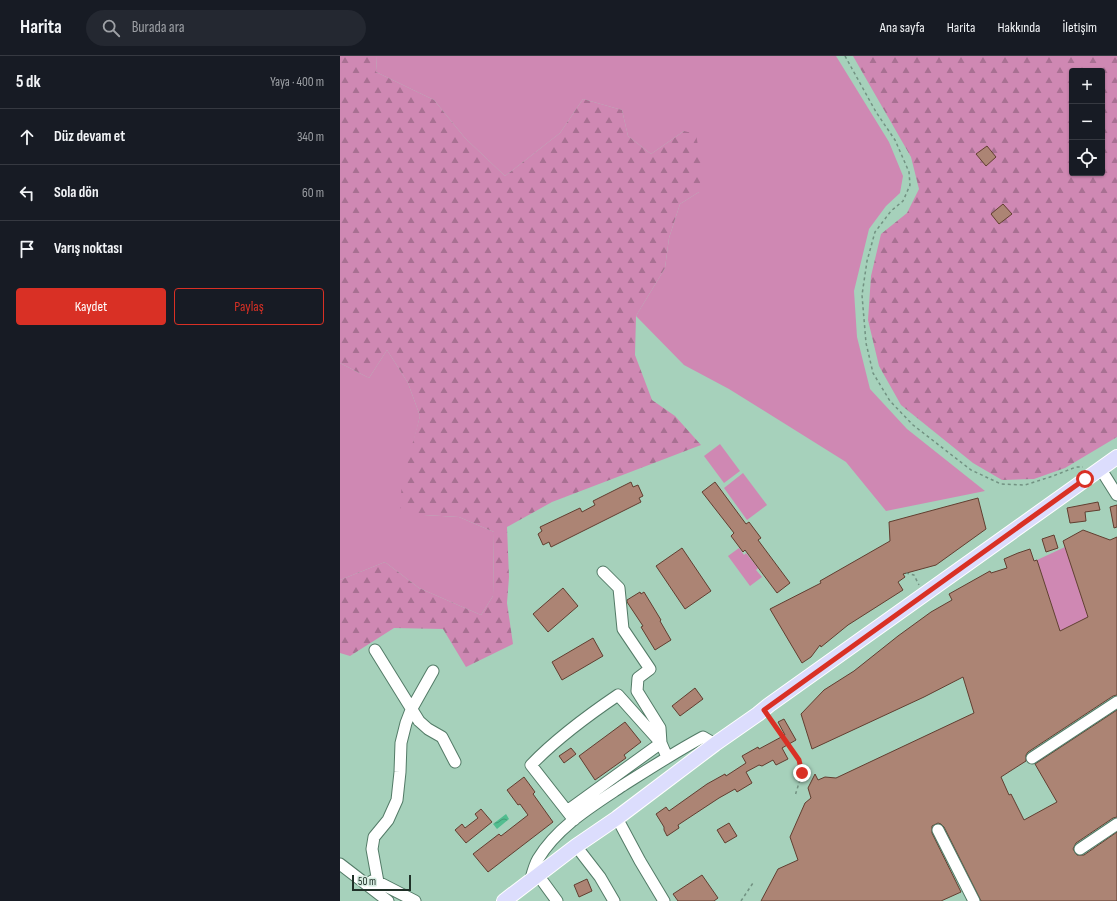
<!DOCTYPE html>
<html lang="tr">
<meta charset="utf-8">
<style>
:root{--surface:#171b24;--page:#242831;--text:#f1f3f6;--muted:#9ea1a6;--line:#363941;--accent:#d93025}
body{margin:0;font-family:"Sofia Sans Condensed",sans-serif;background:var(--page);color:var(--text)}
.controls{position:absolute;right:12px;top:12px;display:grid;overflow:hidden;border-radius:4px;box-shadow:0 1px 3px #0004}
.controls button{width:36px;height:36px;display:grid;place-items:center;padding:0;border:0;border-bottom:1px solid var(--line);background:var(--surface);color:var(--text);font:20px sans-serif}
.scale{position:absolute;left:12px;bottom:10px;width:59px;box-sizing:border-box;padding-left:4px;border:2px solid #203128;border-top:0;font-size:11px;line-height:14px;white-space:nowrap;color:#203128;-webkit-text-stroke:3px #d7ece1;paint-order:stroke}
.stop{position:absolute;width:12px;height:12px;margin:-9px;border:3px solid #d93025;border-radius:50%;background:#fff}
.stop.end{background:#d93025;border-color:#fff;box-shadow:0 1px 4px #0008}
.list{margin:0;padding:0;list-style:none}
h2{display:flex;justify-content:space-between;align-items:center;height:52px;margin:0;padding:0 16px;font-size:17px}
h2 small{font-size:13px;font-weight:400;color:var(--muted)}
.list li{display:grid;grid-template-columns:26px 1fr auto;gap:12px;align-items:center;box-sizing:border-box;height:56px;padding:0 16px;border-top:1px solid var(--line)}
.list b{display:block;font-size:15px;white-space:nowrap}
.list em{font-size:13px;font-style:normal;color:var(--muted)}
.actions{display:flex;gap:8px;padding:12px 16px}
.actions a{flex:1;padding:9px 0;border:1px solid var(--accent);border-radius:4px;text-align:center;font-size:14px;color:var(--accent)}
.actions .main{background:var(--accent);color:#fff}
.icon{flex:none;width:22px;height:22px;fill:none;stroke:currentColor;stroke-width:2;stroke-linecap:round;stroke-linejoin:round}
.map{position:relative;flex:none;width:777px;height:845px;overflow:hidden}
header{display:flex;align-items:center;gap:24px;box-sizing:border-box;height:56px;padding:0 20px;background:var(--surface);border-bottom:1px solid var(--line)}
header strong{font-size:19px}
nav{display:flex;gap:22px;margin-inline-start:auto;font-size:14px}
.search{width:280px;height:36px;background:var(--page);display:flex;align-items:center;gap:10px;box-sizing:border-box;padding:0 14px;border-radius:22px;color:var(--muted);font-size:15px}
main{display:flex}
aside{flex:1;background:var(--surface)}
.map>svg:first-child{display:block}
.grass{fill:#cf88b3}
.forest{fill:url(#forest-firs);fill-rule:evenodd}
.water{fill:url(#water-waves)}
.building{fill:#ac8474;stroke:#613e30}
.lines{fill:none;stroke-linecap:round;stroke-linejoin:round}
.minor-casing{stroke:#537b67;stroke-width:13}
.major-casing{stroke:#fff;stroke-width:16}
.path{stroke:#729282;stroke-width:1.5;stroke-dasharray:3 3;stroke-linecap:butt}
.minor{stroke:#fff;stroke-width:11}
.major{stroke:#dcddfd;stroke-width:14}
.route{stroke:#d93025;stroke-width:5}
</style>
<header>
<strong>Harita</strong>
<div class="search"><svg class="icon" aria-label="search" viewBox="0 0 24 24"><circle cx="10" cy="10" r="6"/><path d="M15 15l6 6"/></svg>Burada ara</div>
<nav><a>Ana sayfa</a><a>Harita</a><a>Hakkında</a><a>İletişim</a></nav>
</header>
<main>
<aside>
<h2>5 dk<small>Yaya · 400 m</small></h2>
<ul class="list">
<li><svg class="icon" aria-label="ahead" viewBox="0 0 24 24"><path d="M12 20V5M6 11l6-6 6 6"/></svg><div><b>Düz devam et</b></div><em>340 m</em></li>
<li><svg class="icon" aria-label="left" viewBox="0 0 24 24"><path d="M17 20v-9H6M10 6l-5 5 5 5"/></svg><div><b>Sola dön</b></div><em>60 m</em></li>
<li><svg class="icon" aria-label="arrive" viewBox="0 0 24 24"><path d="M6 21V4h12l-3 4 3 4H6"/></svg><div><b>Varış noktası</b></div></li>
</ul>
<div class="actions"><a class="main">Kaydet</a><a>Paylaş</a></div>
</aside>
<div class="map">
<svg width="777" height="845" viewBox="0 0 777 845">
<defs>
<pattern id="forest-firs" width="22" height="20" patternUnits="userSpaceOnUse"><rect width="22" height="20" fill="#cf88b3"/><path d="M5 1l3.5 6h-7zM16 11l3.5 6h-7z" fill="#a87092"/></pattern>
<pattern id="water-waves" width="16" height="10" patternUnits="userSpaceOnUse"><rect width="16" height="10" fill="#51bd8f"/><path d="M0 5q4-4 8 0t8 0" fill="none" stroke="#439a75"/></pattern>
</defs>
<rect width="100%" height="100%" fill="#a6d1bb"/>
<!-- grass -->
<path class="grass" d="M37,0H496L549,86L563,120L560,137L546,150L529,173L514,235L517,281L530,333L567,373L645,435L546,455L506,406L389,333L344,309L296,260L325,212L329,182L340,148L359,136L344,75L311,98L288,80L282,54L243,43L220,77L165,120L125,82L94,44L36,16Z
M47,294L68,327L80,360L73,388L84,459L119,461L154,476L153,540L141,559L79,532L45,506L0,524V307L29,322Z
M380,388L400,415L384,427L364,400Z
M403,417L427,449L407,464L384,432Z
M725,491L748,561L720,575L697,504Z
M399,492L404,499L406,497L418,512L416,514L422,521L410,530L388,500Z"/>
<!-- forest -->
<path class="forest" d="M0,0H37L36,16L94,44L125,82L165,120L220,77L243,43L282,54L288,80L311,98L344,75L356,78L362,113L359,136L340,148L329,182L325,212L296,260L295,299L312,344L335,360L361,389L212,446L167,471L169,521L167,547L173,588L126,611L103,573L54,572L10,600L0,597V524L45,506L79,532L141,559L153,540L154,476L119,461L84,459L60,452L62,426L80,360L68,327L47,294L29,322L0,307Z
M513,0H777V381L725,412L694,423L662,424L633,407L561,349L539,310L528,264L531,220L541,178L567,157L579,133L571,101ZM732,15H762V117H732Z"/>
<!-- water -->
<path class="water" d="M166,758L169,763L157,773L153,768Z"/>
<!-- building -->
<path class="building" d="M647,90L656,101L646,110L636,98Z
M663,148L672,158L659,168L651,158Z
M291,426L293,431L298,429L303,440L299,442L301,446L211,491L209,486L203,489L198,478L202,475L200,471L240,452L242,456L255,449L253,445Z
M375,426L406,468L409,466L421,482L418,484L450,527L437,537L405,494L403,496L391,480L394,477L362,436Z
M638,442L646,473L596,509L563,518L565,521L558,526L563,534L508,569L481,591L480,589L471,601L462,607L430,553L481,527L480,525L550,485L549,466Z
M758,446L760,454L745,456L746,465L730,467L727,452Z
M777,449V471L774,472L770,451Z
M743,474L770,484L777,481V639L773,640L688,696L686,699V705L661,721L669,739L671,738L684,764L717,746L695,708L777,654V761L773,762L736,787L733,793L737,799H744L777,776V845H641L604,771L601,768L598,767L592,770V777L621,836L601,845H421L438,813L458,804L450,781L465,747L471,742L468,732L475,718L478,724L485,721L496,722L634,657L623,621L584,641L472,693L461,658L484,634L514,615L558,580L591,556L612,544L609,538L650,515L651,517L667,512L664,503L678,497L690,493L694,505L697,504L720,575L748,561L723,485Z
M714,479L718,492L706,496L702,483Z
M342,492L371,535L345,553L316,510Z
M223,532L238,550L208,576L193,558Z
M300,536L301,538L304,536L321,564L320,565L331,584L315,594L301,571L303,570L287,546V544Z
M253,582L263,600L222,624L212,606Z
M355,632L363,643L340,660L332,650Z
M444,663L456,684L442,692L448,703L436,709L433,704L422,710L419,709L406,716L412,727L397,736L395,733L379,742L338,769L339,772L327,780L324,774V771L316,758L326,751L329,755L367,728L385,718L386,720L406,707L402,700L418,691L419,693L445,679L438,666Z
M285,666L301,686L284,699L286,702L255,724L239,700Z
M231,692L236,698L224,707L219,700Z
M184,721L195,736L193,738L213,766L148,816L133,798L159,778L161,780L188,759L180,748L178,749L167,734Z
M141,753L152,766L126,787L115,774L122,768L125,772L138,762L135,758Z
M389,767L397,780L385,787L377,774Z
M362,819L378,842L374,845H338L333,838Z
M247,823L252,835L239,841L234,829Z"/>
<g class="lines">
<defs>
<path id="minor" d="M760,412L777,439
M35,594L79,665L88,673L102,681L115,706
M692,702L777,646
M227,755L321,687L320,672L297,635L298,622L310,613L283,573L279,532L263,516
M277,762L300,805L324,845
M234,764L191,709C217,682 247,660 278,639L321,687L327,701
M598,774L634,845
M236,790L260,821L274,845
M740,793L777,768
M0,808L48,845
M198,819L217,845
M32,825L38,826L75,845
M38,826L32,793L34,781L48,764L57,744L60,716L61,687L66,667L71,654L93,615
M190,826C192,819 194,810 198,803C217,771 252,750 282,730C309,713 335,696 363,681L375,688"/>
<path id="major" d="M164,845L236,790L277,762L375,688L418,658L429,649L777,401"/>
</defs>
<!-- minor casing -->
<use href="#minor" class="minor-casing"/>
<!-- major casing -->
<use href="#major" class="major-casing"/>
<!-- path -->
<path class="path" d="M505,0L536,56L555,84L569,116L570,129L563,145L551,155L535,176L527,205L522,239L526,287L533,317L550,345L573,369L631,414L661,428L685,429L713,420L736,411H743
M566,517L574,519L579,529
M429,662L459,704L462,717L455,740
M401,845L413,827"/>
<!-- minor -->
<use href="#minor" class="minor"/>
<!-- major -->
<use href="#major" class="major"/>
</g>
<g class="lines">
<!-- route -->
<path class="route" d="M462,717L459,704L424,654L745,423"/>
</g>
</svg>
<div class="controls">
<button>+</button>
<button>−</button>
<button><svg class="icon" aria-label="locate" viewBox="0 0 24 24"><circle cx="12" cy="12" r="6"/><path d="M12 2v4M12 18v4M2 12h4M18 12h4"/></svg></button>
</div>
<div class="scale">50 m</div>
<div class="stop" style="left:745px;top:423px"></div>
<div class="stop end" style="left:462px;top:717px"></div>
</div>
</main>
